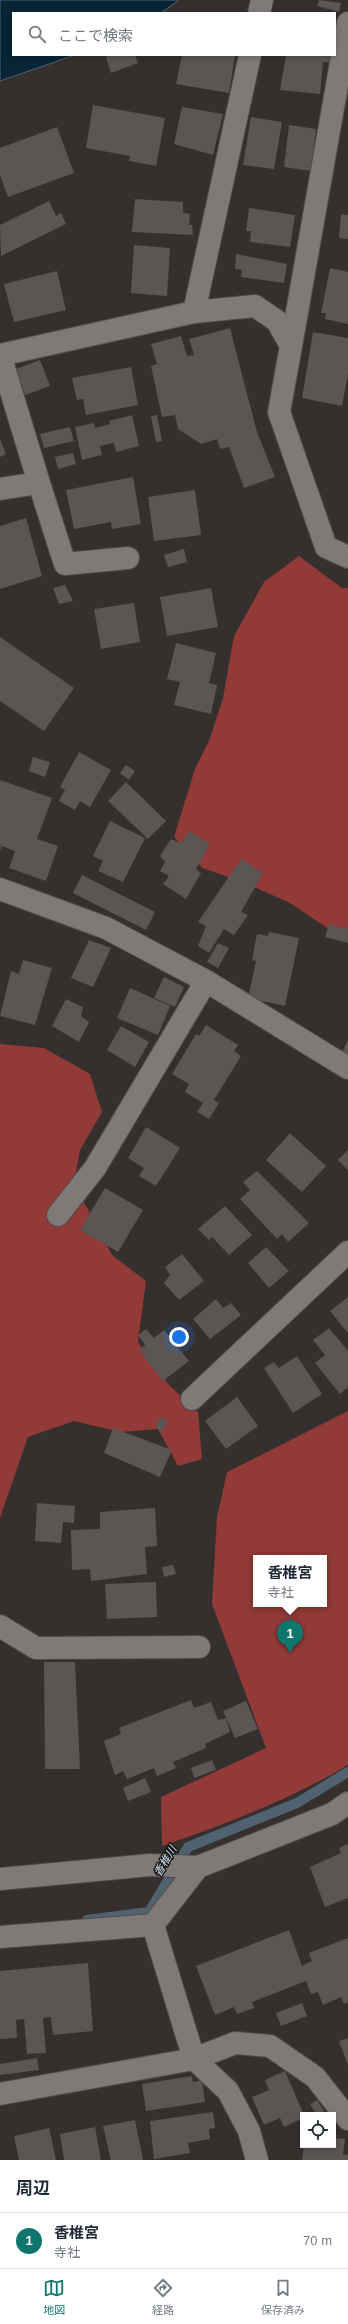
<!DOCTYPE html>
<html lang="ja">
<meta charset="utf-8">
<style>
:root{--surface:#fff;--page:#f2f2f3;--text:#1f2937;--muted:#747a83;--line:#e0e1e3;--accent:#0f766e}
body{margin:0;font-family:Helvetica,"Noto Sans JP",sans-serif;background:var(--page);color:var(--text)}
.controls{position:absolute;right:12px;bottom:12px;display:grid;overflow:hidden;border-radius:0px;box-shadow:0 2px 6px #0003}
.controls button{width:36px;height:36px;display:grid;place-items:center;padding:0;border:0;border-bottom:1px solid var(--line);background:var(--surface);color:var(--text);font:20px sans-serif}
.you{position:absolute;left:179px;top:1337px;width:14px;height:14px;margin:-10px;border:3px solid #fff;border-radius:50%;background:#1a73e8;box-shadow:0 0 0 6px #1a73e833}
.badge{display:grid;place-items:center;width:26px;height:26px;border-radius:50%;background:var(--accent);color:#fff;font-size:13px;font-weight:700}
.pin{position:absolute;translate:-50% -33px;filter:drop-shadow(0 1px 2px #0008)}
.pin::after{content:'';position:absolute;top:21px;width:14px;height:12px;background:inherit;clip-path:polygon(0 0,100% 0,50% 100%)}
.popup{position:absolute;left:253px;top:1555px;width:74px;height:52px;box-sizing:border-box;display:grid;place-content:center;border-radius:0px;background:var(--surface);filter:drop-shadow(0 1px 3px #0005);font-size:13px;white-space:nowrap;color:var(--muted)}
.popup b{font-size:15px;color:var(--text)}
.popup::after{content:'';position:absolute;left:50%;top:100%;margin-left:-8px;border:8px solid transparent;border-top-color:var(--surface)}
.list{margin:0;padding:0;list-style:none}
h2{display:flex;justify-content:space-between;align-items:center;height:52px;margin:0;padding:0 16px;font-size:17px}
h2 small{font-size:13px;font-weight:400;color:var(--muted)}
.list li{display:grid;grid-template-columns:26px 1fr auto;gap:12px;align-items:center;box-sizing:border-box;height:56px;padding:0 16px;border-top:1px solid var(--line)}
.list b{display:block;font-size:15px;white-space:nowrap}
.list p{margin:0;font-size:13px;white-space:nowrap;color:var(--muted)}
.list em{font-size:13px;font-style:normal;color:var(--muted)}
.icon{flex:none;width:22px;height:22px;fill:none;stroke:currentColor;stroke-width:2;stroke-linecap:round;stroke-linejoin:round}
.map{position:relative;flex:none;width:348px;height:2160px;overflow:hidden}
.search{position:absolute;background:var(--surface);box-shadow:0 2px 6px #0003;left:12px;right:12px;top:12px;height:44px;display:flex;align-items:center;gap:10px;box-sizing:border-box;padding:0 14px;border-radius:0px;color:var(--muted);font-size:15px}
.sheet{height:108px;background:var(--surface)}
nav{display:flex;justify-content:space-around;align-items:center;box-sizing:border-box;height:56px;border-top:1px solid var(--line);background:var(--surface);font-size:11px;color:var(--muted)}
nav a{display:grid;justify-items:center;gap:2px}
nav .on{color:var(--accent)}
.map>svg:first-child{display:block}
.forest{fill:#913a37;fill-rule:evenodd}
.water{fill:#092436;stroke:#50626f}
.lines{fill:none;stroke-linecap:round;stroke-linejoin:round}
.stream{stroke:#50626f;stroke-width:10}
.building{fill:#5b5554}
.minor-casing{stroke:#514c4c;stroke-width:24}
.minor{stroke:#7f7978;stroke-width:22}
.labels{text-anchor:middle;stroke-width:3;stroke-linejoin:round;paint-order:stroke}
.water-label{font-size:11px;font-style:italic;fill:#cee2f1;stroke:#1a1817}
</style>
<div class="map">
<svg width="348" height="2160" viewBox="0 0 348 2160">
<rect width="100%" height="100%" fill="#352f2e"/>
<!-- forest -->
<path class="forest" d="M299,556L342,588H348V942L290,903L243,882L202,868L174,837L195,769L209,741L223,698L234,636L264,582Z
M0,1044L44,1048L90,1074L102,1112L80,1150L74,1183L112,1255L146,1281L138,1342L168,1384L198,1412L202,1459L178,1466L158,1429L120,1432L74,1421L28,1437L0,1518Z
M348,1411V1765C290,1800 225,1824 162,1846L161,1797L266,1748L212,1604L217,1517L227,1472ZM256,1558H324V1604H256Z"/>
<!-- water -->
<path class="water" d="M0,0H179L161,13H13V55H75L0,81Z"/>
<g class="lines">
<!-- stream -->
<path class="stream" d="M87,1920L149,1912L188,1847L297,1803L348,1772"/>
</g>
<!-- building -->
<path class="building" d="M319,0L341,3L339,12L317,6Z
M110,55H135L138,63L111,73L106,57Z
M182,55H235L229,93L176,84Z
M286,55H333L332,63L323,62L320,94L280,90Z
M93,105L165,118L156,166L129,161L130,156L86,148Z
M182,107L223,114L213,155L174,144Z
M251,117L282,122L274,169L243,165Z
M289,125L316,129L311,171L284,167Z
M57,127L74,173L8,197L0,175V148Z
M135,199L183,202V213L190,214L189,225H192L193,235L132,232Z
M49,201L56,216L61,213L66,224L1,256L0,225Z
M249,208L295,215L290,247L250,242L251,231H246Z
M341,214L348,215V239L339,238Z
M134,245L170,248L167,296L131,293Z
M236,254L287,264L284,283L241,277L242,270L235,269Z
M330,268L348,272V324L325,319L326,313H321Z
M57,271L66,310L14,322L4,284Z
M230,328L257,432L275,477L244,488L229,447L220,449L217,439L201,444L178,429L175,415L162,417L151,366L157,364L151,344L181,336L187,356L194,355L189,339Z
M313,332L348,338V374L342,406L302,398Z
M40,360L50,386L25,395L16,369Z
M131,367L138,405L86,415L83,399L77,400L72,378Z
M132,415L139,446L116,452L114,443L100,446L102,455L82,460L75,427L94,423L95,428L110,424L109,421Z
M157,415L162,441L156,442L151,416Z
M70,427L74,441L44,448L40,434Z
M0,439L6,454L0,457Z
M73,453L76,464L58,469L55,457Z
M133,477L141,524L112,529L111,522L74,529L66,490Z
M195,490L201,535L154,541L148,497Z
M26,518L42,576L0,589V526Z
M184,549L187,562L168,567L164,555Z
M65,585L73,601L59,604L53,588Z
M211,588L218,627L167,636L160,597Z
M134,603L140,642L101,649L94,609Z
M0,637L74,688L44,731L0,701Z
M176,643L216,653L209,683L217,685L211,714L174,705L180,682L167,679Z
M79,752L111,770L90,807L80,801L75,810L59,801L65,790L60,787Z
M33,757L50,762L45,777L29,771Z
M126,765L135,771L129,780L120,773Z
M0,780L52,798L37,839L58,846L46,881L9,868L15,851L2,846L0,851Z
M126,782L166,821L148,839L108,801Z
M110,821L145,838L123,882L98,871L103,861L93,856Z
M190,831L210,844L196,869L201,873L186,899L163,884L169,876L160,871L165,862L160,856L171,839L180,843Z
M241,859L263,873L241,912L248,915L234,935L224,929L209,953L198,946L206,926L198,922Z
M82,875L155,912L146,930L73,893Z
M329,924L348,929V943L325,937Z
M269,932L299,938L285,1006L248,998L256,961L252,960L257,934L268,936Z
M89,940L111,948L93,987L71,978Z
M218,943L229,948L218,968L207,962Z
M23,960L52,968L35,1025L0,1016L11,971L19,974Z
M164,977L184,987L175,1007L154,998Z
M130,988L170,1006L158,1035L117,1018Z
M66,999L83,1007L81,1016L89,1022L79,1042L52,1026Z
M206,1025L238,1045L234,1051L241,1056L214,1100L219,1103L209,1119L197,1112L203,1103L185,1092L189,1084L172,1074L196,1034L199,1036Z
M121,1026L149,1042L135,1067L107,1050Z
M348,1040V1056L342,1052Z
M146,1127L180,1148L156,1186L139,1176L144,1168L128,1158Z
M290,1133L326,1166L302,1192L266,1160Z
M348,1150V1170L338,1160Z
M257,1171L309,1223L288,1242L282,1234L277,1239L240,1199L250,1190L243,1182Z
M105,1188L143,1210L118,1252L80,1230Z
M225,1206L252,1235L229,1255L212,1237L209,1240L198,1229Z
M266,1247L289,1271L269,1288L248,1263Z
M182,1254L204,1281L179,1300L164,1283L170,1275L165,1267Z
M348,1297V1333L330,1311Z
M216,1299L223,1308L231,1303L241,1315L210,1339L193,1319Z
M329,1328L348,1351V1387L340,1394L315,1363L325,1355L313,1340Z
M146,1329L154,1338L164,1330L189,1361L163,1381L139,1350L145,1345L138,1335Z
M297,1356L322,1394L293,1413L264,1368L274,1362L279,1368Z
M237,1397L258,1426L226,1449L205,1421Z
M160,1417L168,1421L162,1432L155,1427Z
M113,1428L172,1450L160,1477L104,1453Z
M37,1503L75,1506L74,1523L63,1522L61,1543L35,1541Z
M155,1508L157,1546L145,1547L147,1574L91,1581L90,1569L72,1570L71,1530L100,1529V1512Z
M173,1565L176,1574L164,1577L162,1567Z
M156,1582L157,1617L107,1619L105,1584Z
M44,1662H75L80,1769H45Z
M191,1700L194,1708L211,1702L218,1720L226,1718L230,1732L205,1744L206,1748L173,1762L176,1768L157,1776L154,1768L127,1779L123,1771L115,1775L104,1741L121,1734L119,1728Z
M246,1701L258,1729L235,1738L223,1711Z
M212,1760L216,1770L194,1778L191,1768Z
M145,1778L151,1792L128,1801L123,1788Z
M348,1844V1898L325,1907L310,1867L341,1853L339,1848Z
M289,1930L302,1966L312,1961L309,1953L348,1938V2002L344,2004L341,1997L323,2005L318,1992L311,1994L306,1981L252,2002L254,2008L237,2014L234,2007L215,2015L196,1966Z
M88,1963L93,2031L53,2035L51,2017L43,2018L46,2053L27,2054L24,2019L16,2020L17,2038L0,2039V1971Z
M302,2003L307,2016L281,2026L276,2013Z
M348,2038V2065L339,2041Z
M37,2058L39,2070L0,2075V2064Z
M285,2071L304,2115L303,2118L284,2127L280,2118L264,2125L252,2097L269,2090L265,2080Z
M192,2076L193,2082L202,2080L205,2102L146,2111L142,2084Z
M317,2100L324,2111L317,2115L310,2104Z
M213,2112L215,2128L209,2129L210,2139L188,2143L190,2153L154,2159L150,2121Z
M135,2120L143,2160H111L103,2126Z
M95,2127L101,2160H64L60,2134Z
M49,2128L56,2160H19L14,2136Z
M333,2138L345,2139L343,2154L348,2155V2160H302L304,2145H333Z"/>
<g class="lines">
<defs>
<path id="minor" d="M259,13L262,0
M194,312L250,55
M291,346L348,23
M0,355L194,312L255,306L277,321L291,346L279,412L326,547L348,557
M0,355L39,483L0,489
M39,483L65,564L128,558
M0,889L106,928L206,981L348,1068
M58,1215L95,1168L206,981
M192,1399L348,1252
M0,1626L36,1648L199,1647
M0,1879L150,1865L198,1867
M153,1925L194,2059L228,2091L249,2131L257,2160
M0,1937L153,1925L198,1867L332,1814L348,1803
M0,2094L194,2059L235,2043L270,2046L315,2077L348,2119"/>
</defs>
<!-- minor casing -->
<use href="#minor" class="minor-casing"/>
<!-- minor -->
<use href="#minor" class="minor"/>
</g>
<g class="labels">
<!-- water labels -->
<g class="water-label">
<text transform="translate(165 1861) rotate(-59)" y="4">香椎川</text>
</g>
</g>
</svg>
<div class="controls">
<button><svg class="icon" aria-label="locate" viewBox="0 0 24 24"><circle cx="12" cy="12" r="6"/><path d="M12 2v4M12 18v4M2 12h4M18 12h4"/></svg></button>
</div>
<div class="you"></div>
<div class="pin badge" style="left:290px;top:1653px">1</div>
<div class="popup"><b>香椎宮</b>寺社</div>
<div class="search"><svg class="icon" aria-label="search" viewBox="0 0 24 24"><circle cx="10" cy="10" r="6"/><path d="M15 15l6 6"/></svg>ここで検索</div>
</div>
<section class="sheet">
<h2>周辺<small></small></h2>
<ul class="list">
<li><span class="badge">1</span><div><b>香椎宮</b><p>寺社</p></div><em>70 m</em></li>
</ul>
</section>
<nav>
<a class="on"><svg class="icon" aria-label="map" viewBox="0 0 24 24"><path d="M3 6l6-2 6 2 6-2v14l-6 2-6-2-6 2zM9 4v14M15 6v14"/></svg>地図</a>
<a><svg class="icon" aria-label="directions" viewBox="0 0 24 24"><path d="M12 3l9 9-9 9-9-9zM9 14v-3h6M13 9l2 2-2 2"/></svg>経路</a>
<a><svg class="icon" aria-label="saved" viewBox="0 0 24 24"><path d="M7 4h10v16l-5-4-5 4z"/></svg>保存済み</a>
</nav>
